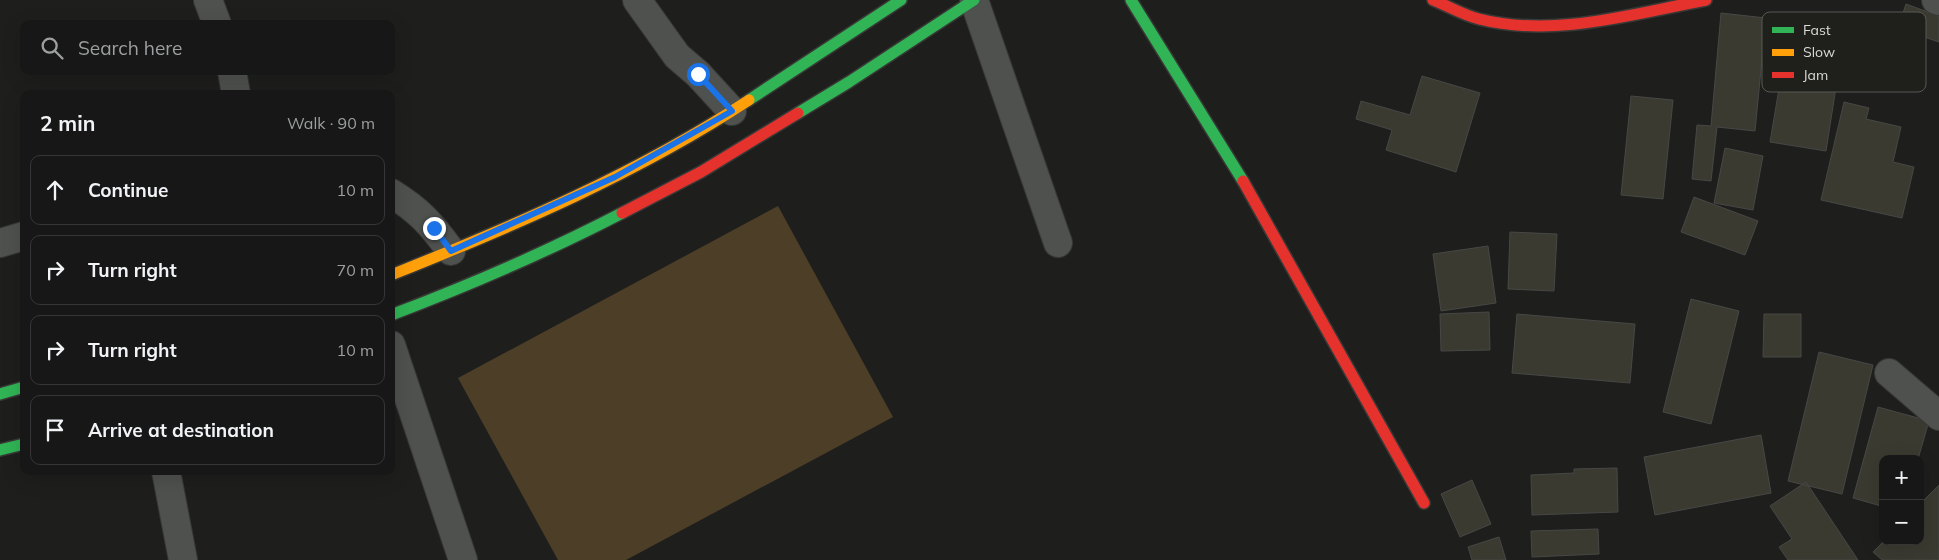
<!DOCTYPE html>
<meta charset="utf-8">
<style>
:root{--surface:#161716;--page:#232423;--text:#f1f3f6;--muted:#9e9fa1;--line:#353635}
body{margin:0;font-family:Mulish,sans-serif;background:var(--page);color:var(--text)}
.controls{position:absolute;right:15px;bottom:15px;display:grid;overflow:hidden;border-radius:10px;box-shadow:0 5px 20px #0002}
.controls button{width:45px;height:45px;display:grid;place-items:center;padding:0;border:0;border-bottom:1px solid var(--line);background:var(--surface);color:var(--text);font:25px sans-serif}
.stop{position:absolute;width:15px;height:15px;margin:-11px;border:4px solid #1a73e8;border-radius:50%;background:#fff}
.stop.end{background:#1a73e8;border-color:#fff;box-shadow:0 1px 5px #0008}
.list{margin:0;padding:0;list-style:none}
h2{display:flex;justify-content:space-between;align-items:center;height:65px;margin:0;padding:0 20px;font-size:21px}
h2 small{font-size:16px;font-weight:400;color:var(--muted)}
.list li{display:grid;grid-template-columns:32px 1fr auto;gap:15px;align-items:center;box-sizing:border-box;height:70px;margin:0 10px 10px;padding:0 10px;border:1px solid var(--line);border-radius:10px}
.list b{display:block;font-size:19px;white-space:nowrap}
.list em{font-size:16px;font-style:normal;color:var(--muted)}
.icon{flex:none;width:28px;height:28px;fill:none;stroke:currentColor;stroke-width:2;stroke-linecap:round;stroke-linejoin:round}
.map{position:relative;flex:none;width:1939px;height:560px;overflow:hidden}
.search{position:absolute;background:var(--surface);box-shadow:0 5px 20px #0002;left:20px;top:20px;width:375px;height:55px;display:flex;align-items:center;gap:12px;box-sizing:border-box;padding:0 18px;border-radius:10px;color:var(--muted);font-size:19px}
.panel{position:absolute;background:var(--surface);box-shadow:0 5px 20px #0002;left:20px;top:90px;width:375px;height:385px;border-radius:10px}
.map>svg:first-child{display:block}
.green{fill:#4d3e27}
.building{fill:#3b3a31;stroke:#474746}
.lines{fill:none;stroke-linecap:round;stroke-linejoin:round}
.street-casing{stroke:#383937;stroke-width:30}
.fast-casing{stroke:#383937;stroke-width:14}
.slow-casing{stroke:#383937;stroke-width:14}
.jam-casing{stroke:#383937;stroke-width:14}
.street{stroke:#4e514d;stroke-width:28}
.fast{stroke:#30b455;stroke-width:11}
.slow{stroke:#ff9f0a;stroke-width:11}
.jam{stroke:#e5322d;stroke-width:11}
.route{stroke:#1a73e8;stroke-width:6}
.key{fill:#1f201c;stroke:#575854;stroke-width:1}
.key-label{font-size:14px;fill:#dadad8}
</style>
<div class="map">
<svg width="1939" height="560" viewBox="0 0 1939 560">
<rect width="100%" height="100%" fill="#1e1f1d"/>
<!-- green -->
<path class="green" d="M778,206L893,417L626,560H558L458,378Z"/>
<!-- building -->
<path class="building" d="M1906,4L1939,16V42L1898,28Z
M1721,13L1766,18L1755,131L1717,127L1711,181L1692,179L1697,125L1711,126Z
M1784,59L1839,68L1826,151L1770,142Z
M1422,76L1480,93L1456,172L1386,150L1392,130L1356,119L1361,101L1410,115Z
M1631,96L1673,100L1663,199L1621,195Z
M1844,102L1869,108L1866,119L1901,127L1893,162L1914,167L1902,218L1821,200Z
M1725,148L1763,156L1753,210L1714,203Z
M1694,197L1758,221L1745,255L1681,232Z
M1510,232L1557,234L1554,291L1508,289Z
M1488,246L1496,303L1441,311L1433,254Z
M1691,299L1739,311L1711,424L1663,412Z
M1489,312L1490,350L1441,351L1440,314Z
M1517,314L1635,324L1630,383L1512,373Z
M1764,314H1801V357H1763Z
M1819,352L1873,365L1842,494L1788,481Z
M1878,407L1929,421L1918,459H1883V499L1881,506L1853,498Z
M1761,435L1771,493L1655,515L1644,457Z
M1617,468L1618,512L1532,515L1531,475L1574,473V469Z
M1472,480L1491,524L1460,537L1441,494Z
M1806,482L1858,560H1788L1779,547L1792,539L1770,506Z
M1939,485V560H1882L1873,552L1884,541H1920V504Z
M1598,529L1599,554L1532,557L1531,531Z
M1499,537L1506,560H1472L1468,547Z"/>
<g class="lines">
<defs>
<path id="street" d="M208,0L217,24
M637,0L677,56L698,74L732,111
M974,0L1058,243
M1936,0L1939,1
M232,71L236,94
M391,193C420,211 431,224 451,251
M0,243L24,236
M391,345L463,560
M1889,373L1939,416
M166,471L183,560"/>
<path id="fast" d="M1131,0L1243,181
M749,100L901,0
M798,113L849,82L974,0
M391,315C470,285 547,252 622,213
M0,394L24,387
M0,450L24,444"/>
<path id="slow" d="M391,275C514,226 638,173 749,100"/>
<path id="jam" d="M1433,0C1448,6 1463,15 1479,19C1554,38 1632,14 1706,0
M1243,181L1424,503
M622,213L701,172L798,113"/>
</defs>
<!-- street casing -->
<use href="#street" class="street-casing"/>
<!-- fast casing -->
<use href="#fast" class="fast-casing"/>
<!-- slow casing -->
<use href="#slow" class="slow-casing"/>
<!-- jam casing -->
<use href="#jam" class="jam-casing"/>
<!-- street -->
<use href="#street" class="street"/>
<!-- fast -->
<use href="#fast" class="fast"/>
<!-- slow -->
<use href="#slow" class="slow"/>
<!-- jam -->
<use href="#jam" class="jam"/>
</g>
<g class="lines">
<!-- route -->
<path class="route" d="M434,228L451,251L615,177L732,111L698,74"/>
</g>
<!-- legend -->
<rect x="1762" y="12" width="164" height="80" rx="8" class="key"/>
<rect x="1772" y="27" width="22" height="6" fill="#30b455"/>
<rect x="1772" y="49" width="22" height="7" fill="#ff9f0a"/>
<rect x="1772" y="72" width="22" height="6" fill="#e5322d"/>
<g class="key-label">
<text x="1803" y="35">Fast</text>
<text x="1803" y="57">Slow</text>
<text x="1803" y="80">Jam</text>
</g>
</svg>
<div class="controls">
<button>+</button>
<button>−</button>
</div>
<div class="stop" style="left:698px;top:74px"></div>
<div class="stop end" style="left:434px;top:228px"></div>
<div class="search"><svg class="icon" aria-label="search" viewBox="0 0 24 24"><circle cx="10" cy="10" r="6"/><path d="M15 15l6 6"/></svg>Search here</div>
<section class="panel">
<h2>2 min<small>Walk · 90 m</small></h2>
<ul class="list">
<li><svg class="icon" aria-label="ahead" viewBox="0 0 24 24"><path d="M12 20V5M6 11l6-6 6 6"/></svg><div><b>Continue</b></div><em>10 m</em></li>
<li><svg class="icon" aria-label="right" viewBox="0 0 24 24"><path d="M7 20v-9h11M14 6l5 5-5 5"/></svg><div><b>Turn right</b></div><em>70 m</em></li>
<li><svg class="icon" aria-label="right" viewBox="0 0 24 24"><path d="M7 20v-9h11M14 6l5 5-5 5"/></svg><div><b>Turn right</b></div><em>10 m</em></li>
<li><svg class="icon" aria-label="arrive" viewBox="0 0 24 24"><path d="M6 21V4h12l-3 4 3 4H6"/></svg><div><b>Arrive at destination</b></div></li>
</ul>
</section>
</div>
